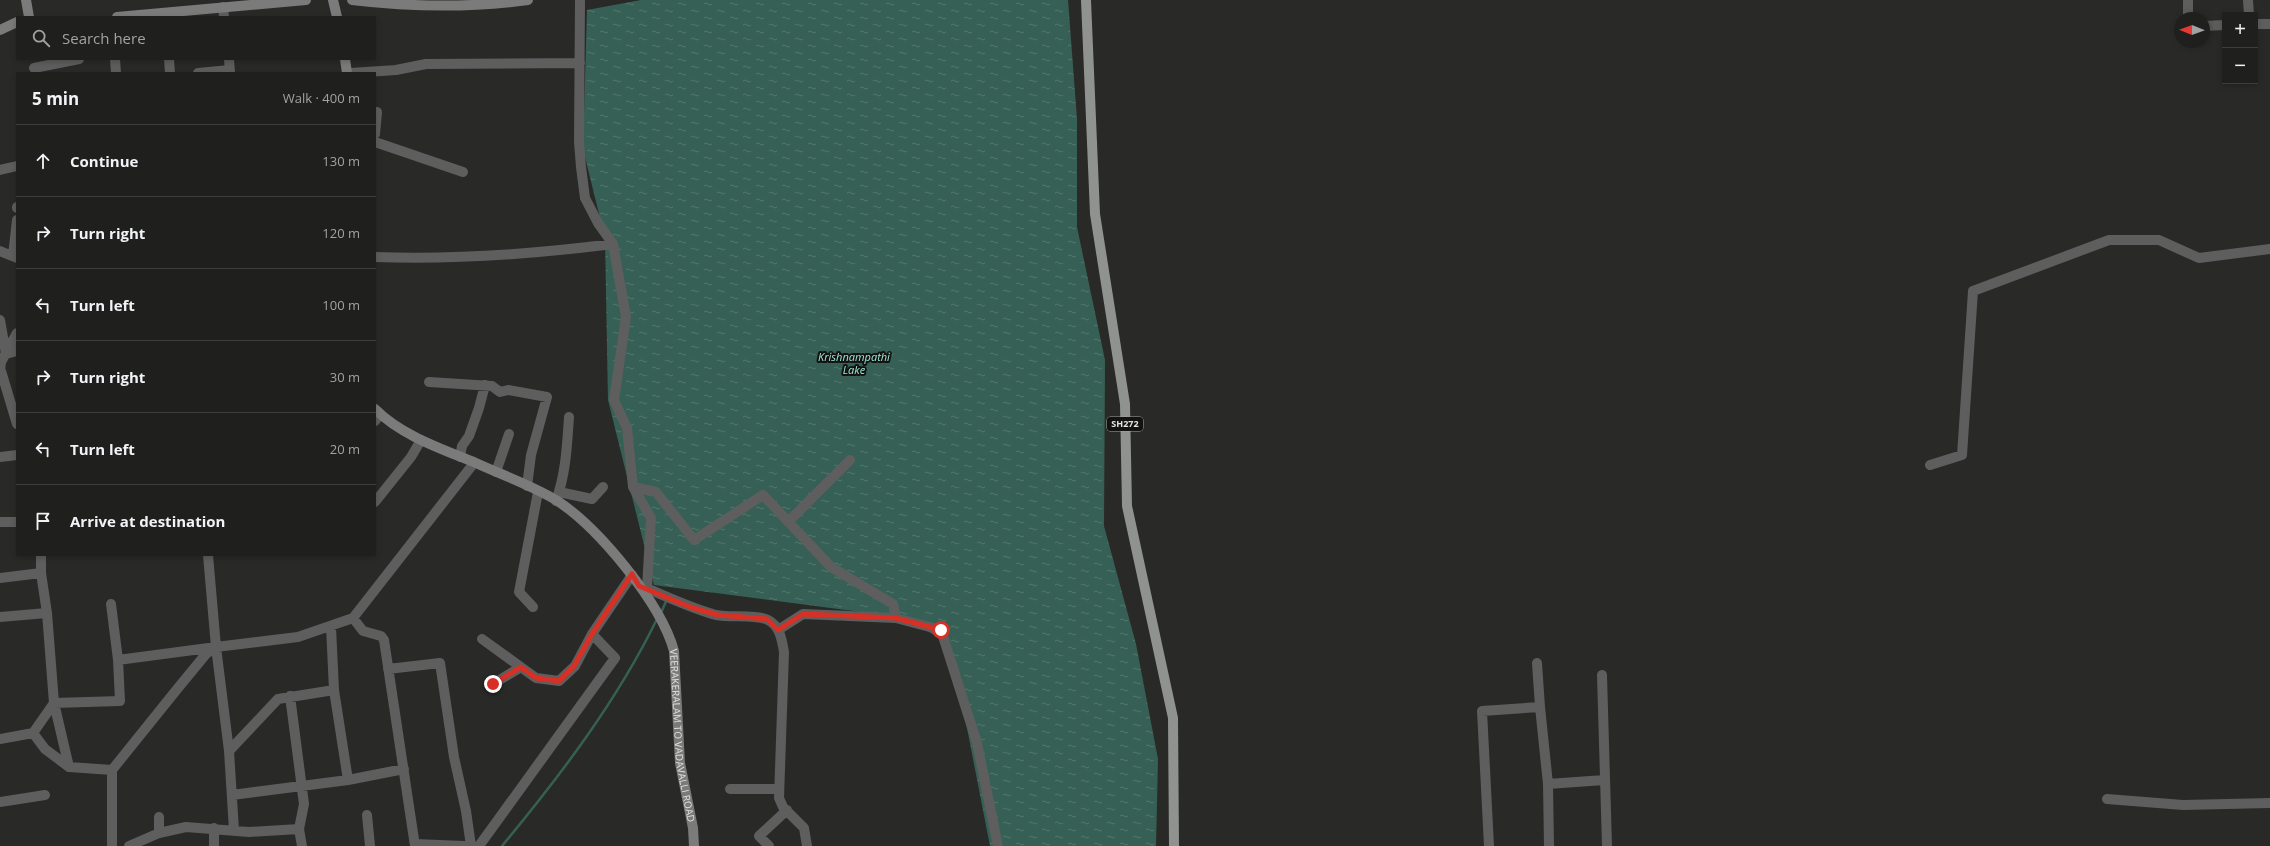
<!DOCTYPE html>
<meta charset="utf-8">
<style>
:root{--surface:#1f1f1d;--page:#2c2c2a;--text:#f1f3f6;--muted:#a1a2a4;--line:#3c3d3b}
body{margin:0;font-family:"Open Sans",sans-serif;background:var(--page);color:var(--text)}
.controls{position:absolute;right:12px;top:12px;display:grid;overflow:hidden;border-radius:0px;box-shadow:0 2px 6px #0003}
.controls button{width:36px;height:36px;display:grid;place-items:center;padding:0;border:0;border-bottom:1px solid var(--line);background:var(--surface);color:var(--text);font:20px sans-serif}
.compass{position:absolute;left:2174px;top:12px;width:36px;height:36px;border-radius:50%;background:var(--surface);box-shadow:0 2px 6px #0003;rotate:271deg}
.stop{position:absolute;width:12px;height:12px;margin:-9px;border:3px solid #d93025;border-radius:50%;background:#fff}
.stop.end{background:#d93025;border-color:#fff;box-shadow:0 1px 4px #0008}
.list{margin:0;padding:0;list-style:none}
h2{display:flex;justify-content:space-between;align-items:center;height:52px;margin:0;padding:0 16px;font-size:17px}
h2 small{font-size:13px;font-weight:400;color:var(--muted)}
.list li{display:grid;grid-template-columns:26px 1fr auto;gap:12px;align-items:center;box-sizing:border-box;height:72px;padding:0 16px;border-top:1px solid var(--line)}
.list b{display:block;font-size:15px;white-space:nowrap}
.list em{font-size:13px;font-style:normal;color:var(--muted)}
.icon{flex:none;width:22px;height:22px;fill:none;stroke:currentColor;stroke-width:2;stroke-linecap:round;stroke-linejoin:round}
.map{position:relative;flex:none;width:2270px;height:846px;overflow:hidden}
.search{position:absolute;background:var(--surface);box-shadow:0 2px 6px #0003;left:16px;top:16px;width:360px;height:44px;display:flex;align-items:center;gap:10px;box-sizing:border-box;padding:0 14px;border-radius:0px;color:var(--muted);font-size:15px}
.panel{position:absolute;background:var(--surface);box-shadow:0 2px 6px #0003;left:16px;top:72px;width:360px;height:484px;border-radius:0px}
.map>svg:first-child{display:block}
.water{fill:url(#water-ripples)}
.lines{fill:none;stroke-linecap:round;stroke-linejoin:round}
.stream{stroke:#366055;stroke-width:2.5}
.street{stroke:#5d5e5d;stroke-width:10}
.secondary{stroke:#7a7b7a;stroke-width:10}
.primary{stroke:#909290;stroke-width:10}
.route{stroke:#d93025;stroke-width:5}
.labels{text-anchor:middle;stroke-width:4;stroke-linejoin:round;paint-order:stroke}
.shield{fill:#121211;stroke:#a4a4a3;stroke-width:1}
.shield-label{font-size:9px;font-weight:bold;fill:#e3e3e1}
.street-label{font-size:10px;fill:#e3e3e1;stroke:#121211}
.water-label{font-size:11px;font-style:italic;fill:#9de9d5;stroke:#121211}
</style>
<div class="map">
<svg width="2270" height="846" viewBox="0 0 2270 846">
<defs>
<pattern id="water-ripples" width="26" height="14" patternUnits="userSpaceOnUse"><rect width="26" height="14" fill="#366055"/><path d="M2 4q2-2 4 0t4 0M15 11q2-2 4 0t4 0" fill="none" stroke="#53776d"/></pattern>
</defs>
<rect width="100%" height="100%" fill="#292927"/>
<!-- water -->
<path class="water" d="M641,0H1068L1077,119V227L1105,360L1104,526L1136,644L1158,759L1156,846H990L951,646L907,618L654,585L608,400L605,238L583,149L587,10Z"/>
<g class="lines">
<!-- stream -->
<path class="stream" d="M661,613L667,599
M502,846C560,776 617,701 657,619"/>
<!-- street -->
<path class="street" d="M580,0L579,142L581,167L585,198L598,223L613,244L626,317L614,400L627,428L633,487L651,518L647,588
M2188,0V18
M2248,0L2249,15
M223,7L224,17
M2255,24H2270
M2204,26L2225,25
M115,59L116,73
M169,59L170,73
M229,59L230,73
M34,68L79,59
M198,73L230,70
M351,73L396,70L426,64L580,63
M375,134L377,112
M375,142L463,172
M0,170L17,166
M17,207V208
M0,251L17,258
M13,256L17,220
M375,257C455,260 534,254 613,244
M0,320L6,354L17,351
M0,371L1,362L17,333
M1,371L17,424
M429,382L492,386L500,392L508,390L547,397L531,455L527,486
M375,421L380,414
M0,457L17,455
M460,457L462,446L469,436L479,408L485,385
M1930,465L1962,455L1973,291L2109,240H2159L2199,258L2270,249
M496,472L509,434
M633,487L656,492L694,540L763,495L831,567L893,604L896,618
M559,492L592,499L603,487
M556,501C566,473 567,446 569,417
M375,502L411,457L421,440
M0,522H17
M788,522L850,460
M208,555L216,647L298,637L353,618L474,463
M41,573L47,613L54,703L69,767L112,770
M0,578L41,573V555
M641,586C666,596 690,608 716,615C731,618 756,614 768,620C780,626 782,640 784,652L779,798L783,807L804,828L807,846
M533,607L519,592L538,492
M0,617L47,613
M353,618L363,631L381,636L384,640L415,846
M331,627L334,690L348,780
M778,630L803,614L896,618L941,630L977,743L998,846
M482,639L536,678L559,681L575,666L592,634
M216,647L229,751
M1537,663L1540,707L1548,784L1549,846
M388,669L440,663L454,757L466,811L471,846
M1602,675L1607,846
M493,684L521,667
M290,696L304,804L299,829L302,846
M33,733L45,749L69,767
M0,739L33,733L54,703L120,701L118,660L111,604
M1548,784L1604,780
M730,789H779
M232,795L348,780L404,769
M2107,799L2183,805L2270,803
M0,802L45,795
M367,815L370,846
M214,828V846
M234,830L229,751L278,699L334,690
M159,833V817
M415,844L464,846
M112,846V770L178,688L206,654L216,647L118,660
M129,846L159,833L186,827L249,832L299,829
M479,846L615,658L592,634L632,575
M769,846L759,836L787,810
M1489,846L1482,711L1540,707"/>
<!-- secondary -->
<g class="secondary">
<path d="M26,0L29,17"/>
<path d="M333,0L337,17"/>
<path d="M352,0C411,7 470,8 528,0"/>
<path d="M117,17L306,0"/>
<path d="M0,30L17,22"/>
<path d="M345,59L347,73"/>
<path id="s1" d="M375,409C402,436 442,449 476,463C502,475 531,485 556,500C598,527 661,603 674,651L680,763L693,828L694,846"/>
</g>
<!-- primary -->
<path class="primary" d="M1086,0L1095,214L1125,404L1127,506L1173,718L1174,846"/>
</g>
<g class="lines">
<!-- route -->
<path class="route" d="M493,684L521,667L536,678L559,681L574,666L592,634L632,574L639,586L690,607L718,615L767,619L778,630L803,614L896,618L941,630"/>
</g>
<g class="labels">
<!-- shield labels -->
<rect class="shield" x="1107" y="417" width="36" height="14" rx="3"/>
<g class="shield-label">
<text x="1125" y="427">SH272</text>
</g>
<!-- street labels -->
<g class="street-label">
<text dy="4" stroke="none"><textPath href="#s1" startOffset="483">VEERAKERALAM TO VADAVALLI ROAD</textPath></text>
</g>
<!-- water labels -->
<g class="water-label">
<text x="854" y="361">Krishnampathi<tspan x="854" dy="13">Lake</tspan></text>
</g>
</g>
</svg>
<div class="controls">
<button>+</button>
<button>−</button>
</div>
<svg class="compass" viewBox="-18 -18 36 36"><path d="M0-13l5 13h-10z" fill="#e53935"/><path d="M0 13l5-13h-10z" fill="#a1a2a4"/></svg>
<div class="stop" style="left:941px;top:630px"></div>
<div class="stop end" style="left:493px;top:684px"></div>
<div class="search"><svg class="icon" aria-label="search" viewBox="0 0 24 24"><circle cx="10" cy="10" r="6"/><path d="M15 15l6 6"/></svg>Search here</div>
<section class="panel">
<h2>5 min<small>Walk · 400 m</small></h2>
<ul class="list">
<li><svg class="icon" aria-label="ahead" viewBox="0 0 24 24"><path d="M12 20V5M6 11l6-6 6 6"/></svg><div><b>Continue</b></div><em>130 m</em></li>
<li><svg class="icon" aria-label="right" viewBox="0 0 24 24"><path d="M7 20v-9h11M14 6l5 5-5 5"/></svg><div><b>Turn right</b></div><em>120 m</em></li>
<li><svg class="icon" aria-label="left" viewBox="0 0 24 24"><path d="M17 20v-9H6M10 6l-5 5 5 5"/></svg><div><b>Turn left</b></div><em>100 m</em></li>
<li><svg class="icon" aria-label="right" viewBox="0 0 24 24"><path d="M7 20v-9h11M14 6l5 5-5 5"/></svg><div><b>Turn right</b></div><em>30 m</em></li>
<li><svg class="icon" aria-label="left" viewBox="0 0 24 24"><path d="M17 20v-9H6M10 6l-5 5 5 5"/></svg><div><b>Turn left</b></div><em>20 m</em></li>
<li><svg class="icon" aria-label="arrive" viewBox="0 0 24 24"><path d="M6 21V4h12l-3 4 3 4H6"/></svg><div><b>Arrive at destination</b></div></li>
</ul>
</section>
</div>
